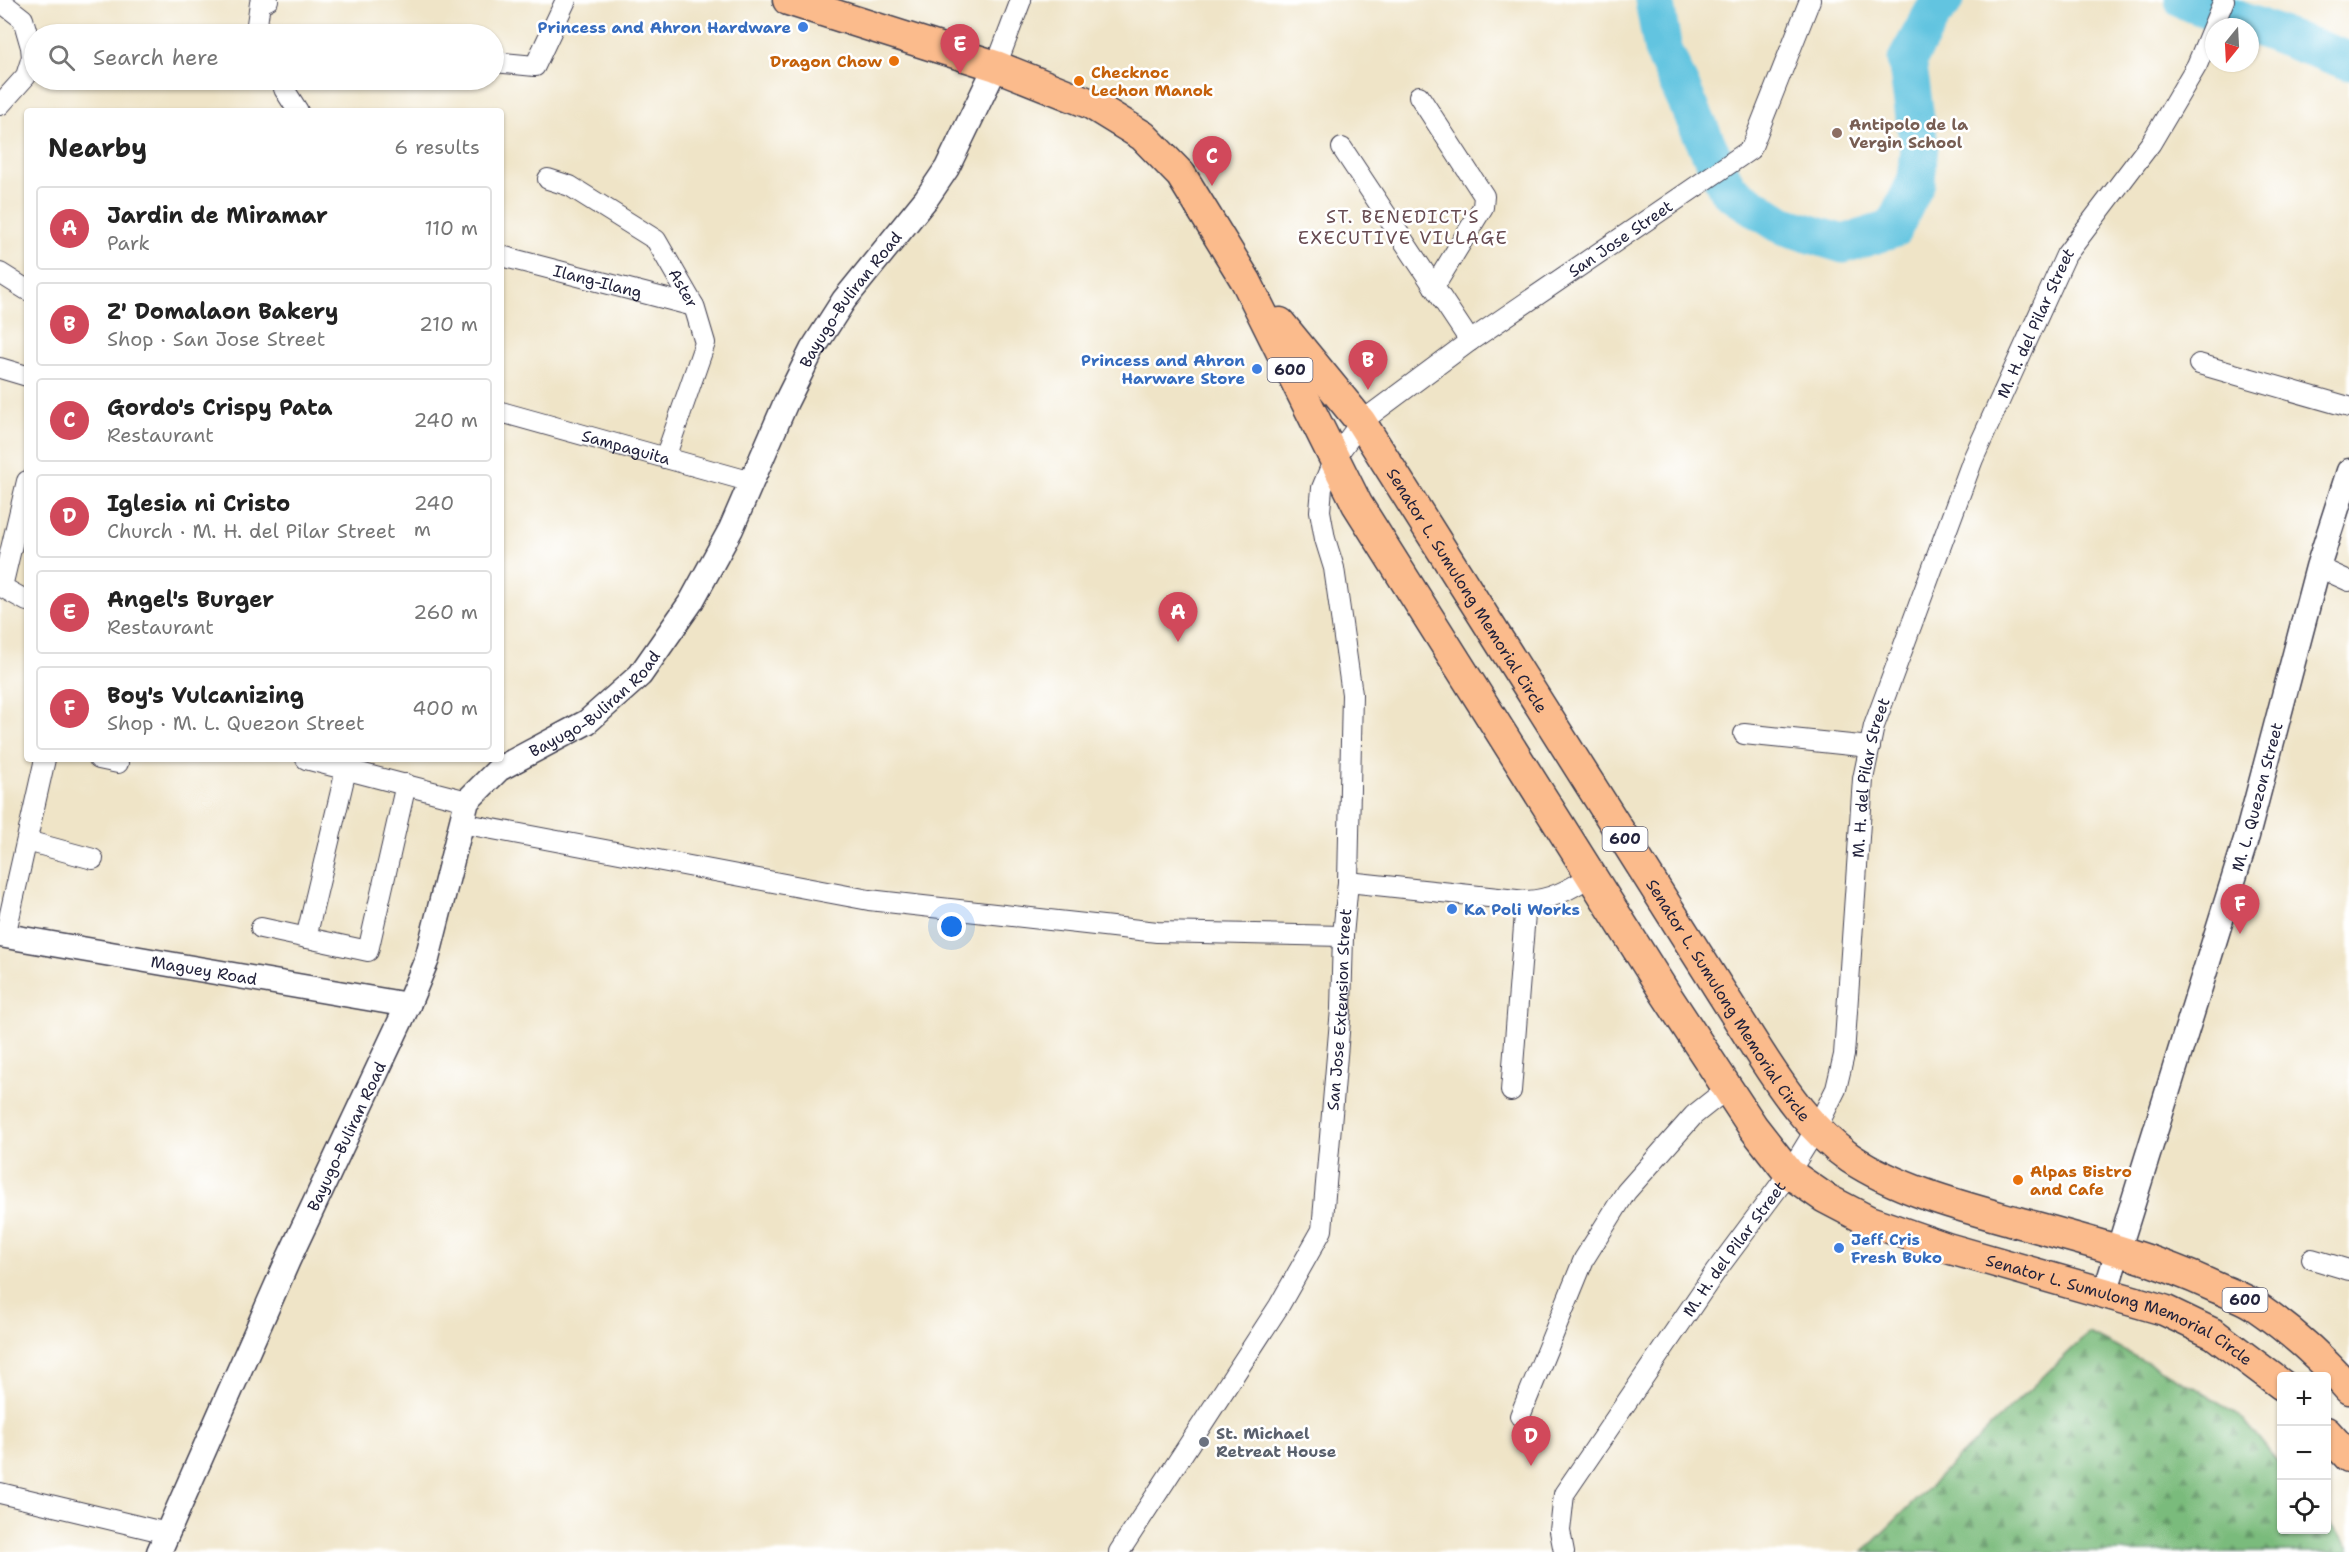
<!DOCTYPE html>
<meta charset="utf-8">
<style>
:root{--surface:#fff;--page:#f2f2f2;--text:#222;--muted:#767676;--line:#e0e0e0;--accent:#d1495b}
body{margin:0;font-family:"Shantell Sans",sans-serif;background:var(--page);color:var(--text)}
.controls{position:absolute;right:18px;bottom:18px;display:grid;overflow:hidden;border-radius:6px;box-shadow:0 2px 4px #0004}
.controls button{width:54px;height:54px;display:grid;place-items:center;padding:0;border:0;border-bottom:2px solid var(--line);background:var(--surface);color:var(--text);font:30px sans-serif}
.compass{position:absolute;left:2205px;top:18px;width:54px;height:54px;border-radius:50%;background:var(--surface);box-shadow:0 2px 4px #0004;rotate:198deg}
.you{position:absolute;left:952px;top:927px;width:21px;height:21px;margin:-15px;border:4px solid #fff;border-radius:50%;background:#1a73e8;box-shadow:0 0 0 9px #1a73e833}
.badge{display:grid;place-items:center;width:39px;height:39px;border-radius:50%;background:var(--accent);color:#fff;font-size:20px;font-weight:700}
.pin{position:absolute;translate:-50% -50px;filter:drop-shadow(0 2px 3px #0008)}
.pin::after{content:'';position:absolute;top:32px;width:21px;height:18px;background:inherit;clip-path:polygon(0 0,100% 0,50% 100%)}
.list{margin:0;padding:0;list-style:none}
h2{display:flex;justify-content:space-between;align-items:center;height:78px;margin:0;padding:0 24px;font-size:26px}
h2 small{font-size:20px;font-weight:400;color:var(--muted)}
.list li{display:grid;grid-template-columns:39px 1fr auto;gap:18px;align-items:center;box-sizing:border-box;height:84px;margin:0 12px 12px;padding:0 12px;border:2px solid var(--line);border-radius:6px}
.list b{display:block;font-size:22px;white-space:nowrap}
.list p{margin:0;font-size:20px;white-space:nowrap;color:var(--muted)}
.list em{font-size:20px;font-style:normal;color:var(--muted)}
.icon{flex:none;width:33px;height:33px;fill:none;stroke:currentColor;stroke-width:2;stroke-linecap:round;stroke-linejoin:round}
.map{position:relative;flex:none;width:2349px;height:1552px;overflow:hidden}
.search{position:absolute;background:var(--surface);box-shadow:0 2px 4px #0004;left:24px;top:24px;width:480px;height:66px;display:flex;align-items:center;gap:15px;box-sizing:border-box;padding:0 21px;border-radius:33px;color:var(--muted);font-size:22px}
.panel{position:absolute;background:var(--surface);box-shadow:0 2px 4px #0004;left:24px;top:108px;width:480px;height:654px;border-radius:6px}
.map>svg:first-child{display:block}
.forest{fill:url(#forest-firs);stroke:#4e6e5c;stroke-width:1.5}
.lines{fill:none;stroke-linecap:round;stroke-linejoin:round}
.river{stroke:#62c4e0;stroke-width:39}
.minor-casing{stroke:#413f50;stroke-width:22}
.tertiary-casing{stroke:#413f50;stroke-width:27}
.primary-casing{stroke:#413f50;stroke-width:33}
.minor{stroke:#fff;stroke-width:20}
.tertiary{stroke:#fff;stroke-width:24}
.primary{stroke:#fbbb8c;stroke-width:30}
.shop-dot{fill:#3f7fe0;stroke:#fff;stroke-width:2}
.food-dot{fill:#e8710a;stroke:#fff;stroke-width:2}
.education-dot{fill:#8d6e63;stroke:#fff;stroke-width:2}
.worship-dot{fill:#6b7280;stroke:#fff;stroke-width:2}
.labels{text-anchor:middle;stroke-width:5;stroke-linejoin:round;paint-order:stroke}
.shield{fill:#fff;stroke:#646476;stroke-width:1.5}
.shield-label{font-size:15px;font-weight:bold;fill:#22223b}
.shop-label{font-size:16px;font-weight:bold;fill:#366cbe;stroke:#fff;text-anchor:end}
.food-label{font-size:16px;font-weight:bold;fill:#c56008;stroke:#fff;text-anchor:start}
.education-label{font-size:16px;font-weight:bold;fill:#785e54;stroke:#fff;text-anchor:start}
.street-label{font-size:16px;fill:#22223b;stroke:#fff}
.worship-label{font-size:16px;font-weight:bold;fill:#5b616d;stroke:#fff;text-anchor:start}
.neighbourhood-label{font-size:18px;letter-spacing:1.5px;fill:#674b51;stroke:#fff}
</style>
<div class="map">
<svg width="2349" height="1552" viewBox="0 0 2349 1552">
<defs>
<pattern id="forest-firs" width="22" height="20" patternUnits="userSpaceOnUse" patternTransform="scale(1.5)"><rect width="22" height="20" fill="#7abb7c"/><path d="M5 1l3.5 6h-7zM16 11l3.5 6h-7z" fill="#649867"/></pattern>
</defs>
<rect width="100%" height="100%" fill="#fff"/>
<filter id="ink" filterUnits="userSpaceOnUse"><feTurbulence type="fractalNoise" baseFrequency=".0167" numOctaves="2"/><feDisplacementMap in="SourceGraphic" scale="12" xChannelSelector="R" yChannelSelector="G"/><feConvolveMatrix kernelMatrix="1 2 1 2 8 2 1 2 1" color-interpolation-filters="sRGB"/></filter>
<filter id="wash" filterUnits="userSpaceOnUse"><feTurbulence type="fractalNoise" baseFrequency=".008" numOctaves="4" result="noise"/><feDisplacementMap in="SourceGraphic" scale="24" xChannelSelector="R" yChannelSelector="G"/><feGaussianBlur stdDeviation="1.35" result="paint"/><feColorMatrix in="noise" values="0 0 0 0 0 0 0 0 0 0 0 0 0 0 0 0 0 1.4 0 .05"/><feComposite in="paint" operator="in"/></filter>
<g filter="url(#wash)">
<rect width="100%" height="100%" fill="#efe4c7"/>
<!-- forest -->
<path class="forest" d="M2089,1333L2196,1388L2244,1420L2281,1466L2282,1530H2326L2327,1520L2349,1547V1552H1863L1993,1424Z"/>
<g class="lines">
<!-- river -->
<path class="river" d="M1654,0L1663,50L1728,190L1782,225L1843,244L1893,229L1916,182L1919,146L1907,60L1933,13L1945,0
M2184,0L2349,61"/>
</g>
</g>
<g filter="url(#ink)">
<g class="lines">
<defs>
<g id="minor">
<path d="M0,1L23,19L31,47L32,57L26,76L0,105"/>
<path d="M267,34L256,31L260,3L268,0"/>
<path d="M494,62L535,66L566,0"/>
<path d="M996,66L1021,0"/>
<path d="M285,80L284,89L298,111"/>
<path d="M1419,96L1484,196L1483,207L1434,287"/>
<path d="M1342,148L1470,341"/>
<path id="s1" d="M548,179L570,186L656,240L694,306L705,343L665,458"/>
<path id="s2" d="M501,256L694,306"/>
<path d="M0,273L27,290"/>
<path d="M2199,364L2349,407"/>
<path d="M0,368L27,376"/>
<path id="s3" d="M501,412L752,482"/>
<path d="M2318,567L2349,581"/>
<path d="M0,586L27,601"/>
<path d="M2,587L27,481"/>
<path d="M1744,734L1870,747"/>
<path d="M99,759L118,763"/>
<path d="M306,759L467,801"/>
<path d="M461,823L869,900L1157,932L1343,936"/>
<path d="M27,841L93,859"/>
<path d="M1348,882L1526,901C1552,900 1570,889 1591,876"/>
<path d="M261,928L368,951L406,784"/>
<path d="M5,936L45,759"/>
<path d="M306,938L346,770"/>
<path d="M1511,1091L1526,901"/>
<path d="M2312,1259L2349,1270"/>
<path d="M1520,1416L1584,1259L1626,1192L1694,1115L1728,1088"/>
<path d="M0,1493L167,1533"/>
<path id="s4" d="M1119,1552L1279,1306L1322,1230L1341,1009L1343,936L1348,882L1352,694L1334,568L1325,539L1320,511L1322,488L1334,459L1361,422L1470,341L1751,149L1810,0"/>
<path id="s5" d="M1564,1552L1560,1531L1564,1494L1716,1271L1789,1173L1816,1129L1836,1089L1844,1055L1863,779L1874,726L1973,459L2066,255L2151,143L2197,65L2224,0"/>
</g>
<g id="tertiary">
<path id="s6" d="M0,935L408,1005"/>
<path id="s7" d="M2105,1293L2247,836L2318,567L2349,471"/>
<path id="s8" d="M159,1552L288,1260L408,1005L427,959L467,801L499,769L587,722L640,675L691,602L731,529L786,402L812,350L844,300L926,199L947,168L996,66"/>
</g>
<g id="primary">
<path id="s9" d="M788,0L996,66L1091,104L1143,136L1181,175L1246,281L1357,504L1665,993L1753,1127L1789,1173L1825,1198L1869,1221L1947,1248L2164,1310L2214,1334L2282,1385"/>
<path id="s10" d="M1280,323L1361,422L1759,1052C1784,1091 1811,1131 1850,1158C1897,1189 1956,1205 2010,1220C2079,1239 2148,1256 2213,1286C2226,1292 2242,1297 2254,1305C2289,1329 2321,1357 2349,1389"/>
<path d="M2326,1432L2349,1457"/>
</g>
</defs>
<!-- minor casing -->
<use href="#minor" class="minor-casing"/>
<!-- tertiary casing -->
<use href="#tertiary" class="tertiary-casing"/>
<!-- primary casing -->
<use href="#primary" class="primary-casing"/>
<!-- minor -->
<use href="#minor" class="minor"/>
<!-- tertiary -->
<use href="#tertiary" class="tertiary"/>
<!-- primary -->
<use href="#primary" class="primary"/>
</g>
</g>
<!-- markers -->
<g class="shop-dot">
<circle cx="803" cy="27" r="6"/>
<circle cx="1257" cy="369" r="6"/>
<circle cx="1452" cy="909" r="6"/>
<circle cx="1839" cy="1248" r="6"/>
</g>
<g class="food-dot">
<circle cx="894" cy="61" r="6"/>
<circle cx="1079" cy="81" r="6"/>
<circle cx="2018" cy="1180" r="6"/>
</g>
<circle class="education-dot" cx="1837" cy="133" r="6"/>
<circle class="worship-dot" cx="1204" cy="1442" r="6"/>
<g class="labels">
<!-- shield labels -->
<g class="shield">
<rect x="1267.5" y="358" width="45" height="24" rx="4.5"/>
<rect x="1602.5" y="827" width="45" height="24" rx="4.5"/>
<rect x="2222.5" y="1288" width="45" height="24" rx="4.5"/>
</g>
<g class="shield-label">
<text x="1290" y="375">600</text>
<text x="1625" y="844">600</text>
<text x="2245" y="1305">600</text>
</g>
<!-- shop labels -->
<g class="shop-label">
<text x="791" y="33">Princess and Ahron Hardware</text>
<text x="1245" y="366">Princess and Ahron<tspan x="1245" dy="18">Harware Store</tspan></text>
<text x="1464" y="915" text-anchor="start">Ka Poli Works</text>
<text x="1851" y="1245" text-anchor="start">Jeff Cris<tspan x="1851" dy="18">Fresh Buko</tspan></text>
</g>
<!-- food labels -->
<g class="food-label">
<text x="882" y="67" text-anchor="end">Dragon Chow</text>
<text x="1091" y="78">Checknoc<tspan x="1091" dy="18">Lechon Manok</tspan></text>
<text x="2030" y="1177">Alpas Bistro<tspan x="2030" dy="18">and Cafe</tspan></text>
</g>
<!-- education labels -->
<g class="education-label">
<text x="1849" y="130">Antipolo de la<tspan x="1849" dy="18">Vergin School</tspan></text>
</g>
<!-- street labels -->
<g class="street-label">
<text dy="6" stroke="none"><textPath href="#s4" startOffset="1522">San Jose Street</textPath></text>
<text dy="6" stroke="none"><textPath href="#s2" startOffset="100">Ilang-Ilang</textPath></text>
<text dy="6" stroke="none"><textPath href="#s1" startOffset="180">Aster</textPath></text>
<text dy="6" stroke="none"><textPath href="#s8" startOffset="1462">Bayugo-Buliran Road</textPath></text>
<text dy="6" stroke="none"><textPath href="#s5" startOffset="1347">M. H. del Pilar Street</textPath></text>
<text dy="6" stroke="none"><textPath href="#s3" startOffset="130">Sampaguita</textPath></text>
<text dy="6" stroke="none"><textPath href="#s10" startOffset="327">Senator L. Sumulong Memorial Circle</textPath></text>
<text dy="6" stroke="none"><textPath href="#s8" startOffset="976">Bayugo-Buliran Road</textPath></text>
<text dy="6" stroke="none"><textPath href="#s5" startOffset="861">M. H. del Pilar Street</textPath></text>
<text dy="6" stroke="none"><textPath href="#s7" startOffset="519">M. L. Quezon Street</textPath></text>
<text dy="6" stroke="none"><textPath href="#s6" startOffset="207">Maguey Road</textPath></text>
<text dy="6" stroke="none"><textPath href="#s10" startOffset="813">Senator L. Sumulong Memorial Circle</textPath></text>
<text dy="6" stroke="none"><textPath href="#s4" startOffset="602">San Jose Extension Street</textPath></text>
<text dy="6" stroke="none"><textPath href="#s8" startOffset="456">Bayugo-Buliran Road</textPath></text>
<text dy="6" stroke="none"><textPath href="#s5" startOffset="357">M. H. del Pilar Street</textPath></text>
<text dy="6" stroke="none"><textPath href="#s9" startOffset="1966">Senator L. Sumulong Memorial Circle</textPath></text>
</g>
<!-- worship labels -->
<g class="worship-label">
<text x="1216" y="1439">St. Michael<tspan x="1216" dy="18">Retreat House</tspan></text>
</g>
<!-- neighbourhood labels -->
<g class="neighbourhood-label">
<text x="1403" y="223">ST. BENEDICT'S<tspan x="1403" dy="21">EXECUTIVE VILLAGE</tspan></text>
</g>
</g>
</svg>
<div class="controls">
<button>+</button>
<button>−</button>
<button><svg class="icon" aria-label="locate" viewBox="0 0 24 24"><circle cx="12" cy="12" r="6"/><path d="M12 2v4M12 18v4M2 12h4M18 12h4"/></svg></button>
</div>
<svg class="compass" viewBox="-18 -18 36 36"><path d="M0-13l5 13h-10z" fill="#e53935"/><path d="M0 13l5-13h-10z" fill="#767676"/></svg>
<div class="you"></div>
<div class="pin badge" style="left:1178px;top:642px">A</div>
<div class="pin badge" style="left:1368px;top:390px">B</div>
<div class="pin badge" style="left:1212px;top:186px">C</div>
<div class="pin badge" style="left:1531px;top:1466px">D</div>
<div class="pin badge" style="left:960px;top:74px">E</div>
<div class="pin badge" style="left:2240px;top:934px">F</div>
<div class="search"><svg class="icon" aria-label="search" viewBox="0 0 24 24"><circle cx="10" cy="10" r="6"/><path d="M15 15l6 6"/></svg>Search here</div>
<section class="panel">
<h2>Nearby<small>6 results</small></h2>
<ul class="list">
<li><span class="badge">A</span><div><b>Jardin de Miramar</b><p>Park</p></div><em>110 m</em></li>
<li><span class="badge">B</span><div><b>Z' Domalaon Bakery</b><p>Shop · San Jose Street</p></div><em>210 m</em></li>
<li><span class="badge">C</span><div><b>Gordo's Crispy Pata</b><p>Restaurant</p></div><em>240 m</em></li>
<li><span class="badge">D</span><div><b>Iglesia ni Cristo</b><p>Church · M. H. del Pilar Street</p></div><em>240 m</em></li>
<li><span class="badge">E</span><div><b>Angel's Burger</b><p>Restaurant</p></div><em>260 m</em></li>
<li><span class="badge">F</span><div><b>Boy's Vulcanizing</b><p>Shop · M. L. Quezon Street</p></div><em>400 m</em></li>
</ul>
</section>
</div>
